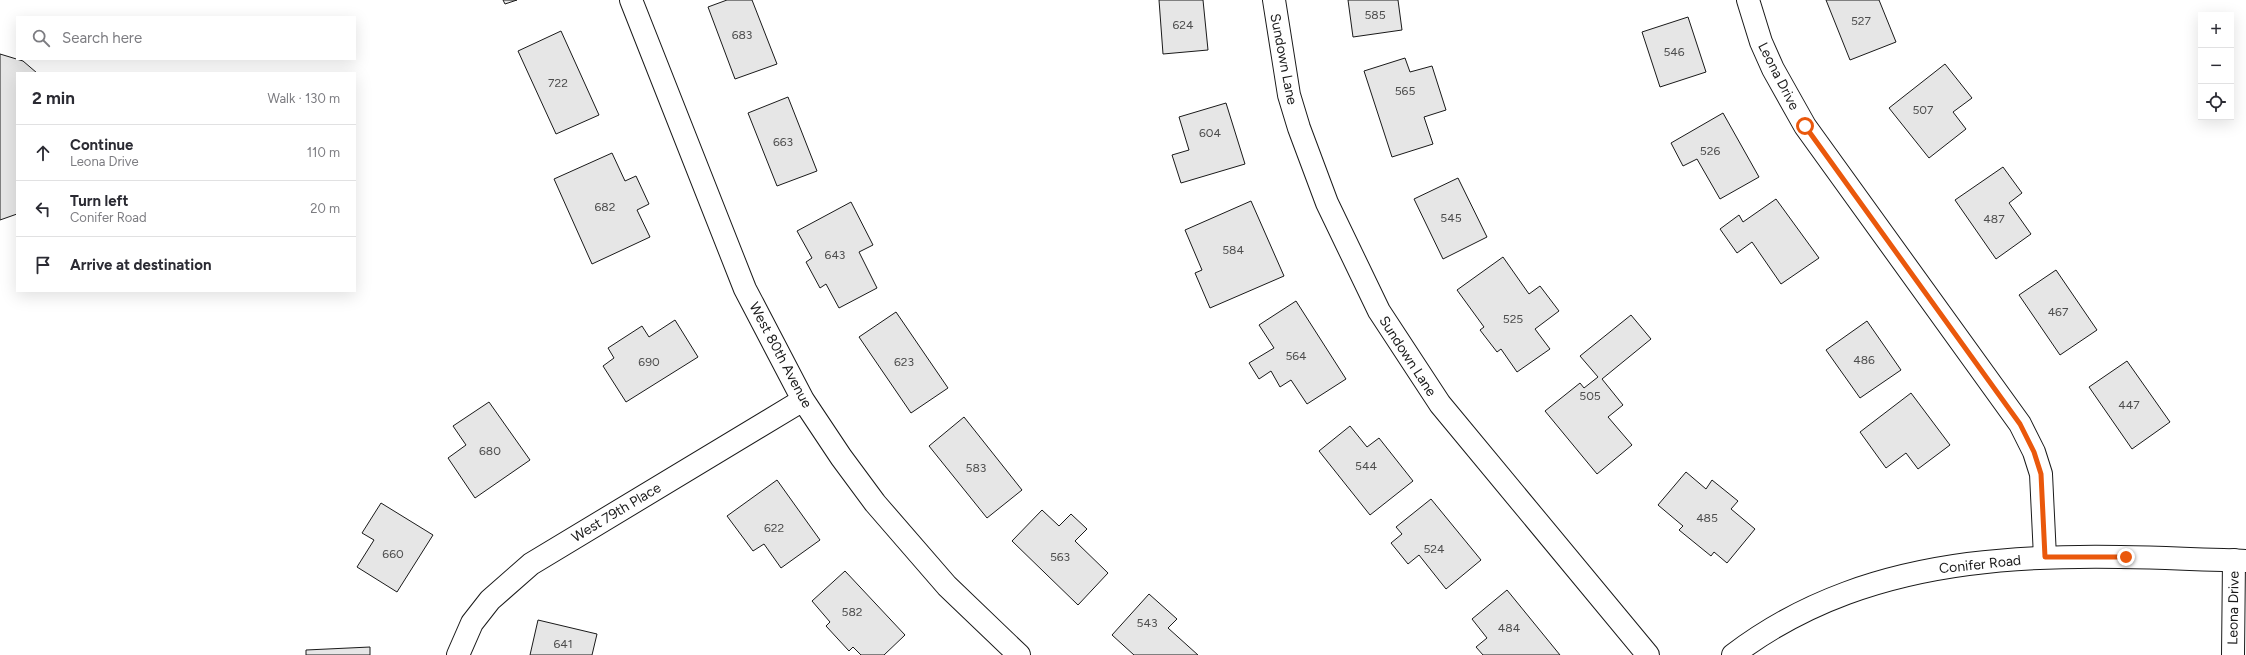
<!DOCTYPE html>
<meta charset="utf-8">
<style>
:root{--surface:#fff;--page:#f2f2f3;--text:#2b2b33;--muted:#7c7c81;--line:#e1e1e2}
body{margin:0;font-family:Figtree,sans-serif;background:var(--page);color:var(--text)}
.controls{position:absolute;right:12px;top:12px;display:grid;overflow:hidden;border-radius:0px;box-shadow:0 4px 16px #0002}
.controls button{width:36px;height:36px;display:grid;place-items:center;padding:0;border:0;border-bottom:1px solid var(--line);background:var(--surface);color:var(--text);font:20px sans-serif}
.stop{position:absolute;width:12px;height:12px;margin:-9px;border:3px solid #ea580c;border-radius:50%;background:#fff}
.stop.end{background:#ea580c;border-color:#fff;box-shadow:0 1px 4px #0008}
.list{margin:0;padding:0;list-style:none}
h2{display:flex;justify-content:space-between;align-items:center;height:52px;margin:0;padding:0 16px;font-size:17px}
h2 small{font-size:13px;font-weight:400;color:var(--muted)}
.list li{display:grid;grid-template-columns:26px 1fr auto;gap:12px;align-items:center;box-sizing:border-box;height:56px;padding:0 16px;border-top:1px solid var(--line)}
.list b{display:block;font-size:15px;white-space:nowrap}
.list p{margin:0;font-size:13px;white-space:nowrap;color:var(--muted)}
.list em{font-size:13px;font-style:normal;color:var(--muted)}
.icon{flex:none;width:22px;height:22px;fill:none;stroke:currentColor;stroke-width:2;stroke-linecap:round;stroke-linejoin:round}
.map{position:relative;flex:none;width:2246px;height:655px;overflow:hidden}
.search{position:absolute;background:var(--surface);box-shadow:0 4px 16px #0002;left:16px;top:16px;width:340px;height:44px;display:flex;align-items:center;gap:10px;box-sizing:border-box;padding:0 14px;border-radius:0px;color:var(--muted);font-size:15px}
.panel{position:absolute;background:var(--surface);box-shadow:0 4px 16px #0002;left:16px;top:72px;width:340px;height:220px;border-radius:0px}
.map>svg:first-child{display:block}
.building{fill:#e6e6e6;stroke:#1a1a1a}
.lines{fill:none;stroke-linecap:round;stroke-linejoin:round}
.street-casing{stroke:#1a1a1a;stroke-width:24}
.secondary-casing{stroke:#1a1a1a;stroke-width:24}
.street{stroke:#fff;stroke-width:22}
.secondary{stroke:#fff;stroke-width:22}
.route{stroke:#ea580c;stroke-width:5}
.labels{text-anchor:middle;stroke-width:3;stroke-linejoin:round;paint-order:stroke}
.number-label{font-size:12px;fill:#4d4d4d}
.street-label{font-size:14px;fill:#1a1a1a;stroke:#fff}
</style>
<div class="map">
<svg width="2246" height="655" viewBox="0 0 2246 655">
<rect width="100%" height="100%" fill="#fff"/>
<!-- building -->
<path class="building" d="M503,0H517L505,4Z
M727,0H752L777,64L735,79L708,7Z
M1159,0H1203L1208,50L1163,54Z
M1348,0H1398L1402,30L1353,37Z
M1826,0H1879L1896,42L1850,60Z
M1688,17L1706,72L1660,87L1642,32Z
M561,31L599,115L556,134L518,51Z
M0,54L23,61L37,73H17V214L0,220Z
M1405,58L1410,72L1432,66L1446,110L1424,117L1433,144L1392,157L1364,71Z
M1945,64L1972,98L1953,112L1966,129L1929,158L1889,108Z
M788,97L817,171L777,186L748,113Z
M1226,103L1245,164L1181,183L1172,155L1189,150L1179,117Z
M1723,113L1759,177L1720,199L1697,159L1683,166L1671,143Z
M612,153L625,181L636,176L649,204L637,210L650,237L592,264L554,179Z
M2003,167L2022,193L2009,203L2031,234L1996,259L1955,200Z
M1458,178L1487,237L1443,259L1414,199Z
M1776,199L1819,258L1781,284L1752,242L1737,253L1720,229L1739,215L1743,222Z
M1251,201L1284,276L1210,308L1195,273L1202,270L1185,230Z
M851,202L873,245L859,252L877,288L839,308L826,284L820,288L806,262L812,258L797,231Z
M1503,257L1529,294L1540,286L1559,311L1535,329L1550,349L1517,372L1501,349L1497,352L1480,330L1484,327L1457,290Z
M2056,270L2097,330L2060,355L2019,295Z
M1296,301L1346,379L1307,404L1291,380L1280,387L1271,371L1259,379L1249,363L1274,348L1259,325Z
M896,312L948,388L911,413L859,337Z
M1631,315L1651,339L1602,379L1623,405L1608,417L1632,445L1597,474L1545,411L1580,383L1584,388L1598,377L1580,356Z
M675,320L698,357L626,402L603,366L614,358L608,348L642,326L649,337Z
M1867,321L1901,370L1860,398L1826,350Z
M2127,361L2170,422L2132,449L2089,387Z
M1911,393L1950,445L1918,469L1906,453L1886,468L1860,432Z
M489,402L530,460L475,498L448,458L466,445L453,426Z
M964,417L1022,490L987,518L929,446Z
M1350,426L1367,447L1379,438L1413,481L1370,515L1319,451Z
M1686,472L1706,489L1712,480L1738,501L1731,509L1755,529L1727,563L1714,552L1711,556L1679,530L1683,526L1658,505Z
M777,480L820,540L781,568L764,544L753,551L727,516Z
M1431,499L1481,560L1446,589L1419,555L1408,564L1391,543L1402,534L1396,527Z
M381,503L433,535L397,592L357,567L374,540L362,533Z
M1042,510L1059,526L1071,514L1087,529L1075,541L1108,573L1078,605L1012,541Z
M845,571L905,635L884,655H861L853,647L849,651L826,626L830,622L812,601Z
M1507,590L1560,655H1483L1476,647L1487,638L1472,619Z
M1149,594L1177,619L1168,628L1198,655H1134L1112,635Z
M538,620L597,634L592,655H530Z
M370,647V655H306V650Z"/>
<g class="lines">
<defs>
<path id="street" d="M631,0L745,289L803,400L841,457L875,503L947,586L1019,655
M1274,0L1289,95L1299,128L1327,203L1379,311L1440,404L1648,655
M1748,0L1761,42L1773,69L1805,126L2020,424L2034,452L2041,474L2045,557
M458,655L472,623L490,600L531,564L803,400
M2233,655L2234,560"/>
<path id="secondary" d="M1733,655C1883,541 2069,554 2246,561"/>
</defs>
<!-- street casing -->
<use href="#street" class="street-casing"/>
<!-- secondary casing -->
<use href="#secondary" class="secondary-casing"/>
<!-- street -->
<use href="#street" class="street"/>
<!-- secondary -->
<use href="#secondary" class="secondary"/>
</g>
<g class="lines">
<!-- route -->
<path class="route" d="M1805,126L2020,424L2034,452L2041,474L2045,557H2126"/>
</g>
<g class="labels">
<!-- number labels -->
<g class="number-label">
<text x="1375" y="19">585</text>
<text x="1861" y="25">527</text>
<text x="1183" y="29">624</text>
<text x="742" y="39">683</text>
<text x="1674" y="56">546</text>
<text x="558" y="87">722</text>
<text x="1405" y="95">565</text>
<text x="1923" y="114">507</text>
<text x="1210" y="137">604</text>
<text x="783" y="146">663</text>
<text x="1710" y="155">526</text>
<text x="605" y="211">682</text>
<text x="1451" y="222">545</text>
<text x="1994" y="223">487</text>
<text x="1233" y="254">584</text>
<text x="835" y="259">643</text>
<text x="2058" y="316">467</text>
<text x="1513" y="323">525</text>
<text x="1296" y="360">564</text>
<text x="1864" y="364">486</text>
<text x="649" y="366">690</text>
<text x="904" y="366">623</text>
<text x="1590" y="400">505</text>
<text x="2129" y="409">447</text>
<text x="490" y="455">680</text>
<text x="1366" y="470">544</text>
<text x="976" y="472">583</text>
<text x="1707" y="522">485</text>
<text x="774" y="532">622</text>
<text x="1434" y="553">524</text>
<text x="393" y="558">660</text>
<text x="1060" y="561">563</text>
<text x="852" y="616">582</text>
<text x="1147" y="627">543</text>
<text x="1509" y="632">484</text>
<text x="563" y="648">641</text>
</g>
<!-- street labels -->
<g class="street-label">
<text transform="translate(1284 59) rotate(79)" y="5">Sundown Lane</text>
<text transform="translate(1779 76) rotate(63)" y="5">Leona Drive</text>
<text transform="translate(781 355) rotate(62)" y="5">West 80th Avenue</text>
<text transform="translate(1408 356) rotate(57)" y="5">Sundown Lane</text>
<text transform="translate(616 512) rotate(-31)" y="5">West 79th Place</text>
<text transform="translate(1980 564) rotate(-6)" y="5">Conifer Road</text>
<text transform="translate(2233 608) rotate(-89)" y="5">Leona Drive</text>
</g>
</g>
</svg>
<div class="controls">
<button>+</button>
<button>−</button>
<button><svg class="icon" aria-label="locate" viewBox="0 0 24 24"><circle cx="12" cy="12" r="6"/><path d="M12 2v4M12 18v4M2 12h4M18 12h4"/></svg></button>
</div>
<div class="stop" style="left:1805px;top:126px"></div>
<div class="stop end" style="left:2126px;top:557px"></div>
<div class="search"><svg class="icon" aria-label="search" viewBox="0 0 24 24"><circle cx="10" cy="10" r="6"/><path d="M15 15l6 6"/></svg>Search here</div>
<section class="panel">
<h2>2 min<small>Walk · 130 m</small></h2>
<ul class="list">
<li><svg class="icon" aria-label="ahead" viewBox="0 0 24 24"><path d="M12 20V5M6 11l6-6 6 6"/></svg><div><b>Continue</b><p>Leona Drive</p></div><em>110 m</em></li>
<li><svg class="icon" aria-label="left" viewBox="0 0 24 24"><path d="M17 20v-9H6M10 6l-5 5 5 5"/></svg><div><b>Turn left</b><p>Conifer Road</p></div><em>20 m</em></li>
<li><svg class="icon" aria-label="arrive" viewBox="0 0 24 24"><path d="M6 21V4h12l-3 4 3 4H6"/></svg><div><b>Arrive at destination</b></div></li>
</ul>
</section>
</div>
